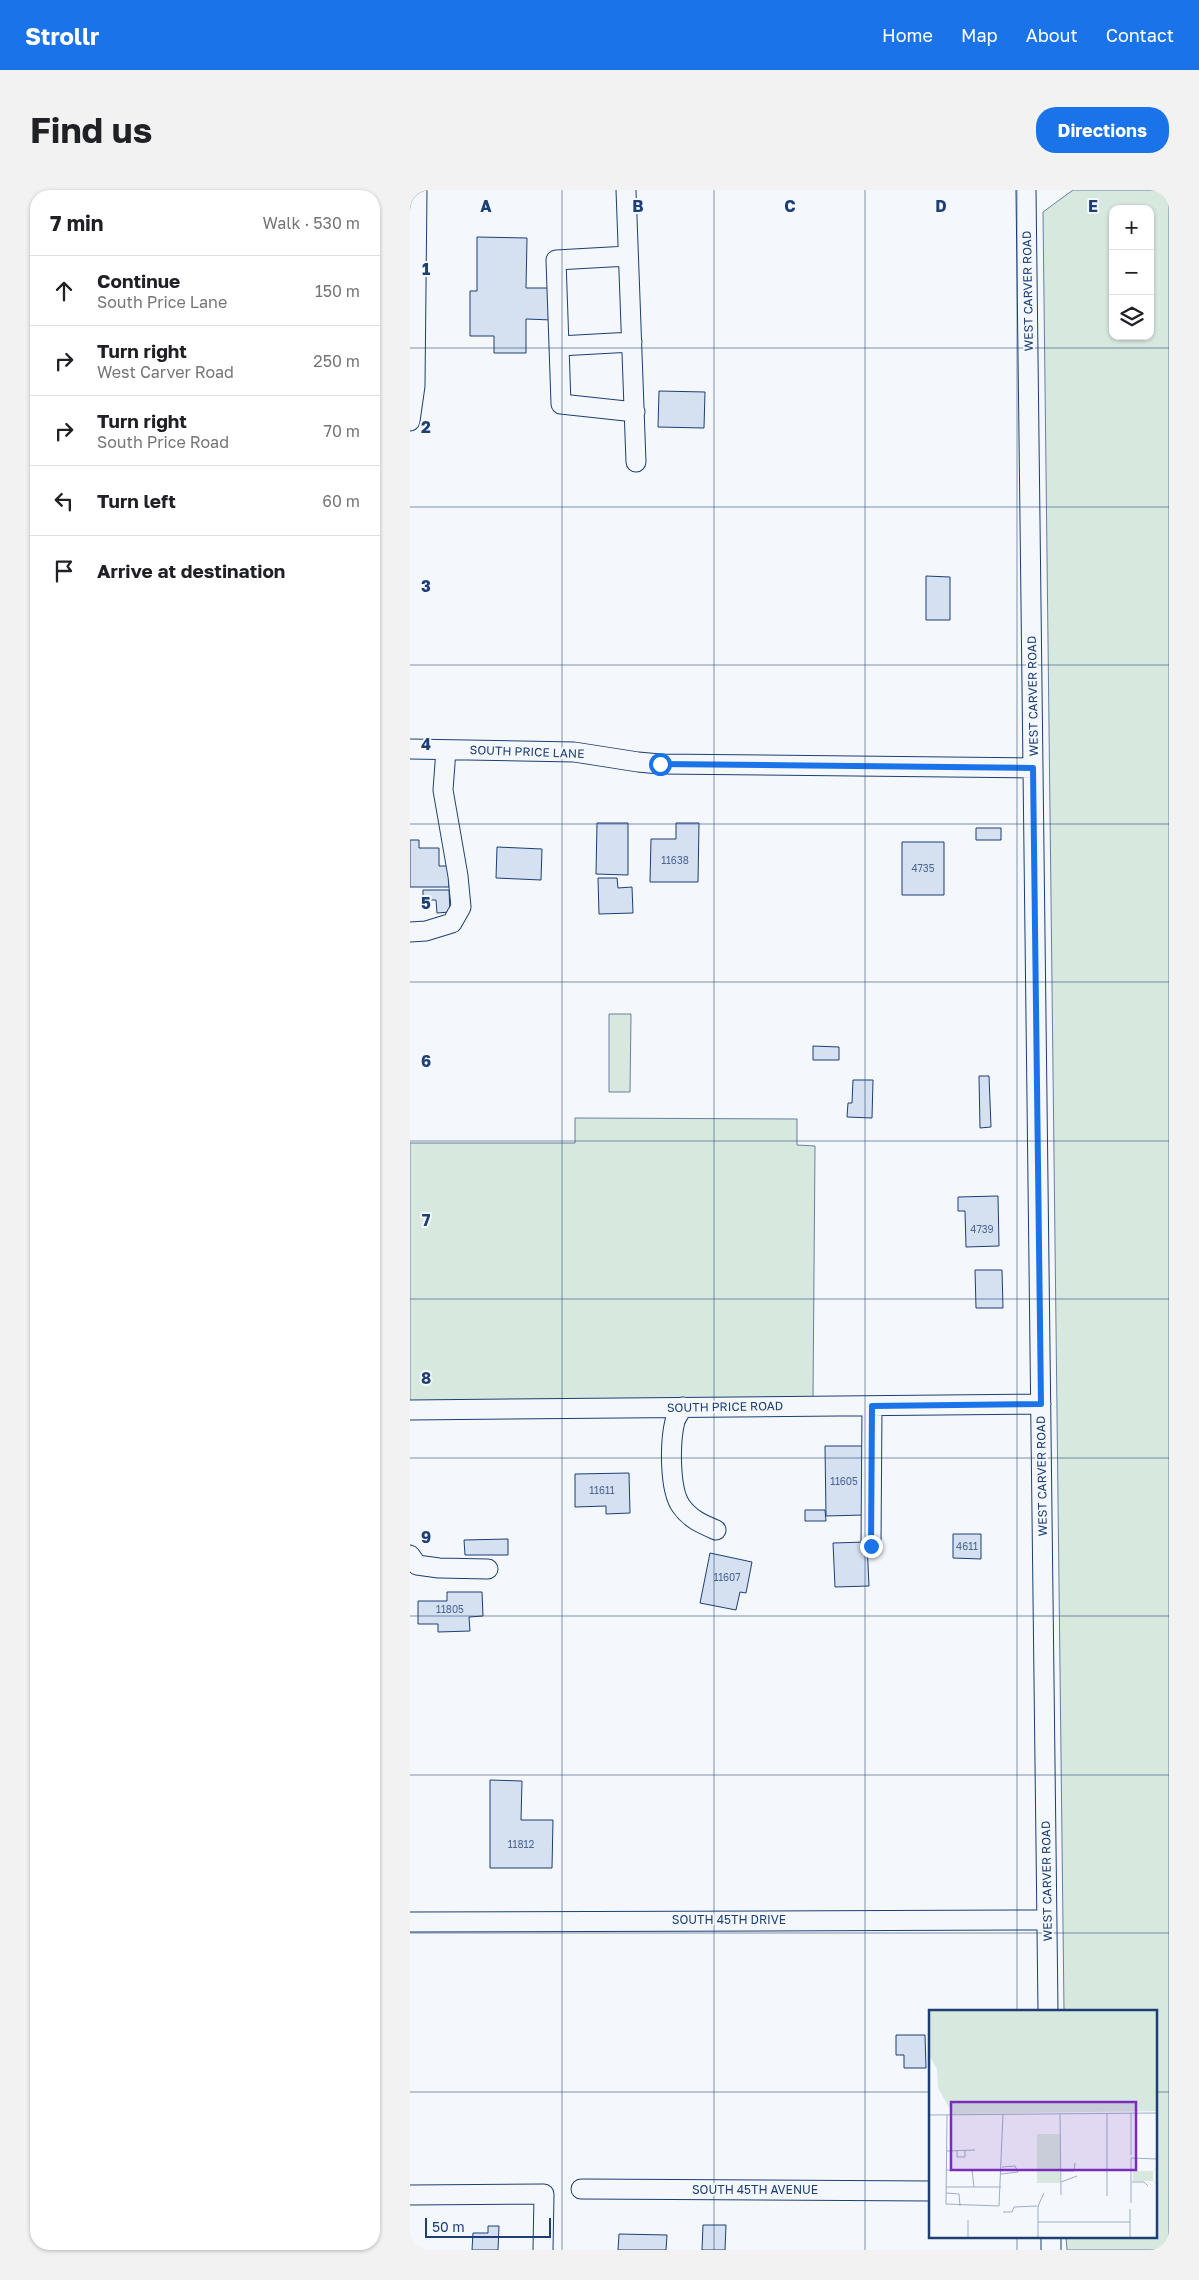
<!DOCTYPE html>
<meta charset="utf-8">
<style>
:root{--surface:#fff;--page:#f2f2f2;--text:#202124;--muted:#757577;--line:#e0e0e0;--accent:#1a73e8}
body{margin:0;font-family:"Golos Text",sans-serif;background:var(--page);color:var(--text)}
.controls{position:absolute;right:15px;top:15px;display:grid;overflow:hidden;border-radius:10px;box-shadow:0 1px 4px #0004}
.controls button{width:45px;height:45px;display:grid;place-items:center;padding:0;border:0;border-bottom:1px solid var(--line);background:var(--surface);color:var(--text);font:25px sans-serif}
.scale{position:absolute;left:15px;bottom:12px;width:126px;box-sizing:border-box;padding-left:5px;border:2px solid #1d3f73;border-top:0;font-size:14px;line-height:18px;white-space:nowrap;color:#1d3f73;-webkit-text-stroke:4px #f4f7fb;paint-order:stroke}
.stop{position:absolute;width:15px;height:15px;margin:-11px;border:4px solid #1a73e8;border-radius:50%;background:#fff}
.stop.end{background:#1a73e8;border-color:#fff;box-shadow:0 1px 5px #0008}
.list{margin:0;padding:0;list-style:none}
h2{display:flex;justify-content:space-between;align-items:center;height:65px;margin:0;padding:0 20px;font-size:21px}
h2 small{font-size:16px;font-weight:400;color:var(--muted)}
.list li{display:grid;grid-template-columns:32px 1fr auto;gap:15px;align-items:center;box-sizing:border-box;height:70px;padding:0 20px;border-top:1px solid var(--line)}
.list b{display:block;font-size:19px;white-space:nowrap}
.list p{margin:0;font-size:16px;white-space:nowrap;color:var(--muted)}
.list em{font-size:16px;font-style:normal;color:var(--muted)}
.icon{flex:none;width:28px;height:28px;fill:none;stroke:currentColor;stroke-width:2;stroke-linecap:round;stroke-linejoin:round}
.map{position:relative;flex:none;width:759px;height:2060px;overflow:hidden;border-radius:20px}
header{display:flex;align-items:center;gap:30px;box-sizing:border-box;height:70px;padding:0 25px;background:var(--accent);color:#fff}
header strong{font-size:24px}
nav{display:flex;gap:28px;margin-inline-start:auto;font-size:18px}
.intro{display:flex;align-items:center;justify-content:space-between;box-sizing:border-box;height:120px;padding:0 30px}
h1{margin:0;font-size:35px}
.button{padding:12px 22px;border-radius:20px;background:var(--accent);color:#fff;font-size:18px;font-weight:700}
main{display:flex;gap:30px;padding:0 30px}
aside{flex:1;background:var(--surface);border-radius:20px;box-shadow:0 1px 4px #0004}
.map>svg:first-child{display:block}
.green{fill:#d7e8df;stroke:#687fa3;fill-rule:evenodd}
.building{fill:#d5e0f0;stroke:#1d3f73}
.lines{fill:none;stroke-linecap:round;stroke-linejoin:round}
.minor-casing{stroke:#1d3f73;stroke-width:21}
.minor{stroke:#f4f7fb;stroke-width:19}
.route{stroke:#1a73e8;stroke-width:6}
.grid{fill:none;stroke:#1d3f73;stroke-width:1;stroke-opacity:0.55}
.labels{text-anchor:middle;stroke-width:4;stroke-linejoin:round;paint-order:stroke}
.number-label{font-size:10px;fill:#4b6792}
.street-label{font-size:12px;fill:#1d3f73;stroke:#f4f7fb}
.inset-road{fill:none;stroke:#9eadc5;stroke-width:1}
.view{fill:#7b2cbf;fill-opacity:0.15;stroke:#7b2cbf;stroke-width:2.5}
.inset-edge{fill:none;stroke:#1d3f73;stroke-width:2.5}
.grid-label{font-size:16px;text-anchor:middle;font-weight:bold;fill:#1d3f73;stroke:#f4f7fb;stroke-width:4;stroke-linejoin:round;paint-order:stroke}
</style>
<header>
<strong>Strollr</strong>
<nav><a>Home</a><a>Map</a><a>About</a><a>Contact</a></nav>
</header>
<div class="intro"><h1>Find us</h1><a class="button">Directions</a></div>
<main>
<aside>
<h2>7 min<small>Walk · 530 m</small></h2>
<ul class="list">
<li><svg class="icon" aria-label="ahead" viewBox="0 0 24 24"><path d="M12 20V5M6 11l6-6 6 6"/></svg><div><b>Continue</b><p>South Price Lane</p></div><em>150 m</em></li>
<li><svg class="icon" aria-label="right" viewBox="0 0 24 24"><path d="M7 20v-9h11M14 6l5 5-5 5"/></svg><div><b>Turn right</b><p>West Carver Road</p></div><em>250 m</em></li>
<li><svg class="icon" aria-label="right" viewBox="0 0 24 24"><path d="M7 20v-9h11M14 6l5 5-5 5"/></svg><div><b>Turn right</b><p>South Price Road</p></div><em>70 m</em></li>
<li><svg class="icon" aria-label="left" viewBox="0 0 24 24"><path d="M17 20v-9H6M10 6l-5 5 5 5"/></svg><div><b>Turn left</b></div><em>60 m</em></li>
<li><svg class="icon" aria-label="arrive" viewBox="0 0 24 24"><path d="M6 21V4h12l-3 4 3 4H6"/></svg><div><b>Arrive at destination</b></div></li>
</ul>
</aside>
<div class="map">
<svg width="759" height="2060" viewBox="0 0 759 2060">
<rect width="100%" height="100%" fill="#f4f7fb"/>
<!-- green -->
<path class="green" d="M663,0H759V2060H657L656,2046H745V1821H654L633,22ZM703,19H740V146H703Z
M199,824H221L220,902H199Z
M165,928L387,929V955L405,956L403,1208L0,1212V953H165Z"/>
<!-- building -->
<path class="building" d="M67,47L117,48L116,98H143L142,130L116,129V163H84V146H60V101H67Z
M249,201L295,202L294,238L248,237Z
M516,386L540,387V430H516Z
M187,633H218V685L186,684Z
M266,633H289L288,692H240L241,649H266Z
M566,638H591V650H566Z
M0,650H9V658H29V676H39V697H0Z
M492,652H534V705H492Z
M87,657L132,659L131,690L86,688Z
M188,688H207L208,698L222,697L223,723L189,724Z
M13,700H39L40,722L27,723L26,710H13Z
M403,856L429,857V870H403Z
M569,886H579L581,937L570,938Z
M443,890H463L462,928L437,927L438,913H442Z
M588,1006L589,1056L556,1057L555,1021H548V1007Z
M565,1080H592L593,1118H566Z
M415,1256H453L454,1325L416,1326Z
M219,1283L220,1323L196,1324V1316L165,1317V1284Z
M395,1320H415L416,1331H395Z
M543,1344H571V1369L543,1368Z
M98,1349V1365H55L54,1350Z
M457,1352L459,1396L425,1397L423,1353Z
M300,1363L342,1372L336,1403L330,1402L326,1420L290,1413Z
M37,1402H72L73,1426L59,1427L60,1441L28,1442V1434H8V1411H37Z
M80,1590L112,1591L111,1630H143L142,1678H80Z
M486,1845H515L516,1878H494V1865H486Z
M293,2035H316L315,2060H292Z
M78,2036H89L88,2060H62L63,2043H78Z
M209,2044L257,2045L256,2060H208Z"/>
<g class="lines">
<defs>
<path id="minor" d="M216,0L226,272
M616,0L638,1821
M218,66L146,70L149,156L222,152
M149,156L151,214L225,222
M0,231L5,196L7,0
M0,559L164,562L228,572L250,574L623,578
M0,742L16,741L42,733L51,717L48,686L33,600L36,560
M273,1217C270,1222 267,1226 265,1231C260,1251 259,1299 271,1316C280,1329 292,1334 306,1340
M0,1220L631,1214
M461,1356L462,1216
M0,1365L7,1375L29,1378L78,1379
M0,1732L637,1730
M171,1999L520,2001
M0,2005L134,2004L133,2060
M641,2046V2060"/>
</defs>
<!-- minor casing -->
<use href="#minor" class="minor-casing"/>
<!-- minor -->
<use href="#minor" class="minor"/>
</g>
<g class="lines">
<!-- route -->
<path class="route" d="M250,574L623,578L631,1214L462,1216L461,1356"/>
</g>
<!-- grid -->
<path class="grid" d="M152,0V2060M304,0V2060M455,0V2060M607,0V1821M0,158H759M0,317H759M0,475H759M0,634H759M0,792H759M0,951H759M0,1109H759M0,1268H759M0,1426H759M0,1585H759M0,1743H759M0,1902H520M745,1902H759M607,2046V2060"/>
<g class="labels">
<!-- number labels -->
<g class="number-label">
<text x="265" y="674">11638</text>
<text x="513" y="682">4735</text>
<text x="572" y="1043">4739</text>
<text x="434" y="1295">11605</text>
<text x="192" y="1304">11611</text>
<text x="557" y="1360">4611</text>
<text x="317" y="1391">11607</text>
<text x="40" y="1423">11805</text>
<text x="111" y="1658">11812</text>
</g>
<!-- street labels -->
<g class="street-label">
<text transform="translate(618 101) rotate(-91)" y="4">WEST CARVER ROAD</text>
<text transform="translate(623 506) rotate(-91)" y="4">WEST CARVER ROAD</text>
<text transform="translate(117 562) rotate(2)" y="4">SOUTH PRICE LANE</text>
<text transform="translate(315 1217) rotate(-1)" y="4">SOUTH PRICE ROAD</text>
<text transform="translate(632 1286) rotate(-91)" y="4">WEST CARVER ROAD</text>
<text transform="translate(637 1691) rotate(-91)" y="4">WEST CARVER ROAD</text>
<text x="319" y="1734">SOUTH 45TH DRIVE</text>
<text x="345" y="2004">SOUTH 45TH AVENUE</text>
</g>
</g>
<!-- overview -->
<g transform="translate(519 1820)">
<rect width="228" height="228" fill="#f4f7fb"/>
<path d="M0,0H227V101L24,104L9,78L8,59L0,45ZM108,124H131V173H108ZM204,161H224V171H204Z" fill="#d7e8df"/>
<path class="inset-road" d="M178,103V186M131,104L132,185M0,105L228,103M18,105L17,194L70,196L74,104M17,141L46,140M28,141V147H36V141M202,145V103M17,160H43L45,177M132,161H145L146,153M72,164L89,162L86,156L73,157M132,172L148,166M203,172H215L219,176M17,177H72M17,183L30,184L31,196M202,193V148L228,149M201,199V227M74,202H83L85,197L108,196M39,210V227M109,212H201M109,227V196L115,183"/>
<path class="view" d="M22,92H207V160H22Z"/>
<rect width="228" height="228" class="inset-edge"/>
</g>
<g class="grid-label">
<text x="76" y="22">A</text>
<text x="228" y="22">B</text>
<text x="380" y="22">C</text>
<text x="531" y="22">D</text>
<text x="683" y="22">E</text>
<text x="16" y="85">1</text>
<text x="16" y="243">2</text>
<text x="16" y="402">3</text>
<text x="16" y="560">4</text>
<text x="16" y="719">5</text>
<text x="16" y="877">6</text>
<text x="16" y="1036">7</text>
<text x="16" y="1194">8</text>
<text x="16" y="1353">9</text>
</g>
</svg>
<div class="controls">
<button>+</button>
<button>−</button>
<button><svg class="icon" aria-label="layers" viewBox="0 0 24 24"><path d="M12 4l9 5-9 5-9-5zM3 14l9 5 9-5"/></svg></button>
</div>
<div class="scale">50 m</div>
<div class="stop" style="left:250px;top:574px"></div>
<div class="stop end" style="left:461px;top:1356px"></div>
</div>
</main>
